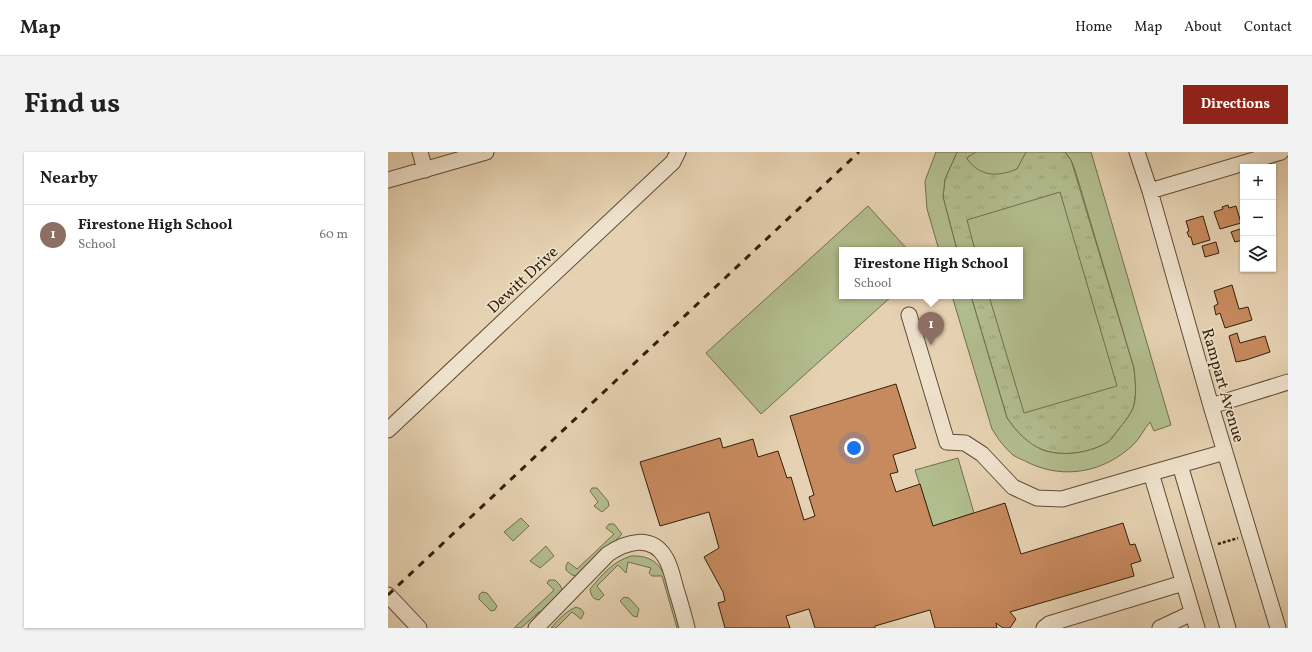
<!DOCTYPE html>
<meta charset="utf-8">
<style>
:root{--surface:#fff;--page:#f2f2f2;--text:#202124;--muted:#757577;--line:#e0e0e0;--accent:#8f2418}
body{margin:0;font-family:Vollkorn,serif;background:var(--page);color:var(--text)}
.controls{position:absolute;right:12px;top:12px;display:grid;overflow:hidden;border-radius:0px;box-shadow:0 1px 3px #0004}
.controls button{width:36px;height:36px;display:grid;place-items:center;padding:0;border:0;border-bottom:1px solid var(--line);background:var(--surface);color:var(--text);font:20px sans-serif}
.you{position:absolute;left:466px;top:296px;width:14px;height:14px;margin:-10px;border:3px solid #fff;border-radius:50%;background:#1a73e8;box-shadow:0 0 0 6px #1a73e833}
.badge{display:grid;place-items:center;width:26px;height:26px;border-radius:50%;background:var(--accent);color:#fff;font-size:13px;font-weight:700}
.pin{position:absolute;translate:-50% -33px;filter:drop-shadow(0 1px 2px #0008)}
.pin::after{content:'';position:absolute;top:21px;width:14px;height:12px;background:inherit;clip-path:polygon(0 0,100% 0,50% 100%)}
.popup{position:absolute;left:451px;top:95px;width:184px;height:52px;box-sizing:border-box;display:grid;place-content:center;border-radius:0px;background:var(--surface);filter:drop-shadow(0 1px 3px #0005);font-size:13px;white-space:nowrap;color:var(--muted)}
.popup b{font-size:15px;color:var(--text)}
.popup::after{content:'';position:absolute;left:50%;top:100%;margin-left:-8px;border:8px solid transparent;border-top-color:var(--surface)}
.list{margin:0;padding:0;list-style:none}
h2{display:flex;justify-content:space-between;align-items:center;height:52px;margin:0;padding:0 16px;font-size:17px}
h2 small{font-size:13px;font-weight:400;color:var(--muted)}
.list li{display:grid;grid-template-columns:26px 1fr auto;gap:12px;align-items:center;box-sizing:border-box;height:60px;padding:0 16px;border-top:1px solid var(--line)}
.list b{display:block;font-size:15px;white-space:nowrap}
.list p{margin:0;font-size:13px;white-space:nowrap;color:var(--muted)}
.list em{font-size:13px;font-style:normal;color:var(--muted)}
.icon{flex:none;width:22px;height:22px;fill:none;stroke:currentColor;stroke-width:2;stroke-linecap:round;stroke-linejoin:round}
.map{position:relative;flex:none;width:900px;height:476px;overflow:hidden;border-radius:0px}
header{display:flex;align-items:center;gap:24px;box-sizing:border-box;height:56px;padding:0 20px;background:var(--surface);border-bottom:1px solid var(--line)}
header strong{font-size:19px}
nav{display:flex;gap:22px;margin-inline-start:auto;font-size:14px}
.intro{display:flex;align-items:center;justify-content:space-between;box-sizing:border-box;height:96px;padding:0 24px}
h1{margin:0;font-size:28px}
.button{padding:10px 18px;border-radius:0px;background:var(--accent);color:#fff;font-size:14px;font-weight:700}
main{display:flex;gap:24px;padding:0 24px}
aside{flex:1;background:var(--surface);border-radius:0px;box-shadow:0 1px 3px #0004}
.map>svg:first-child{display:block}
.grass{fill:url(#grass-tufts);stroke:#736e4c}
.garden{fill:#b2bd8e;stroke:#736e4c}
.building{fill:#c7895e;stroke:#341f0a}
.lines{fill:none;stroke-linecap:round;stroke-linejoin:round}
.minor-casing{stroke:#604c34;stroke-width:17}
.path{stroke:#341f0a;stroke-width:2.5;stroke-dasharray:3 2;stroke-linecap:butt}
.minor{stroke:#efe2cd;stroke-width:15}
.rail{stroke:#341f0a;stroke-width:3;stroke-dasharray:7 7;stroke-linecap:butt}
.labels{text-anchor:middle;stroke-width:3.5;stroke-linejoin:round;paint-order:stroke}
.street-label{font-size:16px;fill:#341f0a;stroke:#efe2cd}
</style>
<header>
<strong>Map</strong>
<nav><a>Home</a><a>Map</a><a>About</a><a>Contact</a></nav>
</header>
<div class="intro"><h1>Find us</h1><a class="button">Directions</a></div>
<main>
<aside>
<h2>Nearby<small></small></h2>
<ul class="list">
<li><span class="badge" style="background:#8d6e63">1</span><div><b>Firestone High School</b><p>School</p></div><em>60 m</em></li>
</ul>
</aside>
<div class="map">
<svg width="900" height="476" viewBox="0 0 900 476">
<defs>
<pattern id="grass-tufts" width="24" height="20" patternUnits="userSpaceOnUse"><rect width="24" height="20" fill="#b2bd8e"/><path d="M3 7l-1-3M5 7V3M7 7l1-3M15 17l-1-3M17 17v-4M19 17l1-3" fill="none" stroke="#9aa279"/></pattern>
</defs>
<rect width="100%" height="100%" fill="#e6d2b2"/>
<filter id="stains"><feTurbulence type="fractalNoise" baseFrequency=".005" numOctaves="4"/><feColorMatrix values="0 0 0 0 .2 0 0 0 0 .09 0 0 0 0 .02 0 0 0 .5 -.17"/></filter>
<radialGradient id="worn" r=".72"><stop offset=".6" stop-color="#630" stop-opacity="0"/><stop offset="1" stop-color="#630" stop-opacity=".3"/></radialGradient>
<!-- grass -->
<path class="grass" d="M569,0H677L683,8L746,216C747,228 749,240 746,253C744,261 736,271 730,278C727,282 724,287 720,290C702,301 675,305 655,298C640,293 628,279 619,266L583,144H632V98H569L555,45L557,27Z"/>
<!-- garden -->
<path class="garden" d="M548,0H569L557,27L555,45L569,98H551L539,57L537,29Z
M588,0H638L629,17C609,25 593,25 579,7L580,5Z
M677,0H703L783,273L766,279L762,270C756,277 752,286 746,292C717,320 677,328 641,311C636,308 629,306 625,303C616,295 610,287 604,277L564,144H583L619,266C628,279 640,292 655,298C675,305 702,301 720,290C724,287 727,282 730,278C736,271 744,261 746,253C749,240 747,228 746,216L687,18L683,8Z
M672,40L729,234L636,261L601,144H632V98H587L579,68Z
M480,54L520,98H454V144H504L373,262L318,201Z
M570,306L586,361L545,374L527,318Z
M204,336H209L220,349L221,354L214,360L206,354L210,350L202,339Z
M133,366L141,374L125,389L116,380Z
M221,372H226L234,382L192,425L184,423L178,418V414L180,410L189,417L226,382L218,376Z
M158,394L166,404L152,416L142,409Z
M243,404C271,403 276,419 283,443C286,454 289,465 293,476H289L274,424H264L261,421L263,416L240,410L238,421L230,413L209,434L216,443L211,448C204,447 203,443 202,437C215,422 224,410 243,404Z
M161,428H167L172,433L176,442L156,460H151L133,476H126L166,438L159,431Z
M94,440L99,441L109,454L107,458L103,459L91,447V443Z
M236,445L241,446L251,457L249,465L245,464L232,449Z
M188,455L193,457L196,461L193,467L184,460L168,476H163C170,468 177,460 188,455Z"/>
<!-- building -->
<path class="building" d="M840,53L841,56L848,54L853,71L832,77L826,60L835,57L834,55Z
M815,64L822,88L805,93L803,85H801L799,80L801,79L798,69Z
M855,76V88L847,90L843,80Z
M828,90L831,101L817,105L814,94Z
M844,133L851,157L860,155L864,168L837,176L832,161L828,163L826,154L830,152L826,139Z
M849,181L852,191L877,184L882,200L858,208L848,210L841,184Z
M508,232L528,296L505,303L510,320L502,322L508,340L532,332L545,374L617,351L633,402L735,371L742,393L747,392L753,409L743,412L746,424L622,460L628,467L622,476H615L608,471L609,476H547L542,458L487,474V476H427L421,457L398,464L402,476H337L330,451L337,449L335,440L316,405L331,396L321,360L272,374L252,310L332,286L335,296L365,287L370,305L390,299L399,326L403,325L416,368L427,364L421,345L426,343L402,264Z"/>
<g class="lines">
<defs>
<path id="minor" d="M32,0L37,18
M749,0L762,39L823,254L890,476
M0,28L98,0
M762,39L893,0
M521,163L559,290L577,291L594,302L625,335L649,346L674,347L763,321
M823,254L900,230
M0,278L285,10L290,0
M792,313L840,476
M0,443L31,476
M148,476L220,402C238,390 263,382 277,405C283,414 285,427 288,437C292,450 296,463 299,476
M656,476L661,472L795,431
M772,476L804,461
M809,476L763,321L837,300"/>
</defs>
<!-- minor casing -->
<use href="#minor" class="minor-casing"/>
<!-- path -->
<path class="path" d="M830,392L850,386"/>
<!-- minor -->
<use href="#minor" class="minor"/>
<!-- rail -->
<path class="rail" d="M0,443L471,0"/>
</g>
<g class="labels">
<!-- street labels -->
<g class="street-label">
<text transform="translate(134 127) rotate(-43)" y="6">Dewitt Drive</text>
<text transform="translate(836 233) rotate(74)" y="6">Rampart Avenue</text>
</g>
</g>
<rect width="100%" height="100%" filter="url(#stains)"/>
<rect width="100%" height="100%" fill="url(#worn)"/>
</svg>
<div class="controls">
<button>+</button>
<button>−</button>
<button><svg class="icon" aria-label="layers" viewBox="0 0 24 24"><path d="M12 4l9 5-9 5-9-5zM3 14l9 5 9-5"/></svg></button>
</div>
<div class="you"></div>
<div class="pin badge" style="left:543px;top:193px;background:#8d6e63">1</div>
<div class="popup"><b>Firestone High School</b>School</div>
</div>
</main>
